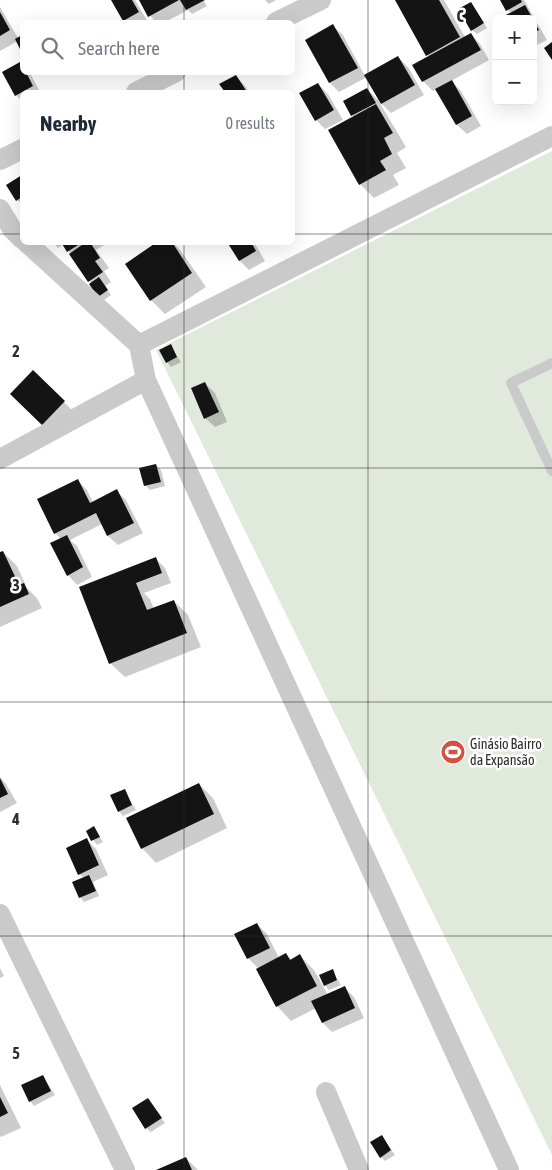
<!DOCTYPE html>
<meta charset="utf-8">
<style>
:root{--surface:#fff;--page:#f6f6f7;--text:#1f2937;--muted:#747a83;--line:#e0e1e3}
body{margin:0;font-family:"Asap Condensed",sans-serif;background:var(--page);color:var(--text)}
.controls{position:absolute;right:15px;top:15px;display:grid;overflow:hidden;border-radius:8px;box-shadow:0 5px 20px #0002}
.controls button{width:45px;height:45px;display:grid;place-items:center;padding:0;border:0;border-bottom:1px solid var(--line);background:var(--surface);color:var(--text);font:25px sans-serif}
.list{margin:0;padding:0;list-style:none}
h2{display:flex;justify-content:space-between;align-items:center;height:65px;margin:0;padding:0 20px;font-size:21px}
h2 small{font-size:16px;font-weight:400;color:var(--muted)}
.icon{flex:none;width:28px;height:28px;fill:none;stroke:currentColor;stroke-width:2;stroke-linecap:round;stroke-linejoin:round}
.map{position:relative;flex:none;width:552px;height:1170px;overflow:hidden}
.search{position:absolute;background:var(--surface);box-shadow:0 5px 20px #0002;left:20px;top:20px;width:275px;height:55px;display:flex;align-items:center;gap:12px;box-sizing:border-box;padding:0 18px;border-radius:8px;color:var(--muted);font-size:19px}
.panel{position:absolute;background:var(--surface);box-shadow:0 5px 20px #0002;left:20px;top:90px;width:275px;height:155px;border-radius:8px}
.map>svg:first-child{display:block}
.garden{fill:#e1e9dc}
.shadow{fill:#0003}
.building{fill:#141414}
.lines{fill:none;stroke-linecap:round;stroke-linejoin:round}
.service{stroke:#cacaca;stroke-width:10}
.minor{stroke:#cacaca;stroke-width:20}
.grid{fill:none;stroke:#2d2d2d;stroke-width:1;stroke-opacity:0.55}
.labels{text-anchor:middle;stroke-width:5;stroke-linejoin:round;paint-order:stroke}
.poi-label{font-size:14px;fill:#2d2d2d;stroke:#fff;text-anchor:start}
.grid-label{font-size:16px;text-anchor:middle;font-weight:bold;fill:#2d2d2d;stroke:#fff;stroke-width:5;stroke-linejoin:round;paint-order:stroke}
</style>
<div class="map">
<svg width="552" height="1170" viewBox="0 0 552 1170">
<rect width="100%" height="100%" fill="#fff"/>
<!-- garden -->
<path class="garden" d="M552,151V1155L156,350Z"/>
<!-- shadow -->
<path class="shadow" d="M112,0H135L148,22H126Z
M140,0H203L207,6L192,14L188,10L165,22H155Z
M265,0H276L269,4Z
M396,0H444L465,37L471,34L480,44L489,60L451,81L461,91L481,126L467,134L457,125L437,89L433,91L423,81L414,66L429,57Z
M502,0H524L547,40L533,47V19H506L511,14Z
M470,3L487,28L477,34L472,30Z
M0,7L18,38L22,36V51L18,41L0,51Z
M333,26L343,35L365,76L398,57L408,67L424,95L391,113L380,102L367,77L339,92L330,83L306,40Z
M20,64L22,72L30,73L40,92H22V102L16,95Z
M236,76L245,86L249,92H226L221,85Z
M318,84L328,94L343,120L325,129L316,120Z
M367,89L378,100L406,147L397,153L406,168L393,175L399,185L374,198L360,184L330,131L354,117L345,102Z
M22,177V204L17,200Z
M52,242H109L96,250L109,268L104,271L111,282L105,286L111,295L103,301L64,244L58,248Z
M160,242H173L181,251L206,287L165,314L151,300Z
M229,242H254L265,261L249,270L240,261Z
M170,346L181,362L171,367L167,362Z
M33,372L73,411L52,433L11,394Z
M205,383L215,393L227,422L215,427L205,418Z
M156,465L161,470L165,486L150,490L145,485Z
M77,480L87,490L93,502L116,491L126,500L143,533L118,545L108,536L102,524L70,540L77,546L92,577L77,585L68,575L61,539L55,533Z
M3,552L17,566L27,588L37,598L42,608L0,627V553Z
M155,558L165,568L171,583L144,593L150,599L154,609L174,601L188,615L201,647L125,677L110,663L80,588Z
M0,777L6,784L17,803L0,812Z
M199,784L213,798L227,828L156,863L142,848Z
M124,790L136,810L123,816L119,811Z
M94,828L103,842L97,845L87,831Z
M87,840L96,849L108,875L93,882L99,896L84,902L80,897L84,878L79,874Z
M257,924L267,934L279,958L286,954L292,960L300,956L314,970L328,995L344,987L354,997L364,1018L332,1032L323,1023L316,1008L291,1021L277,1006L259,969L248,958Z
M0,968L4,976L0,978Z
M332,971L341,985L329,990L325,985Z
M43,1076L55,1095L34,1106L30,1101Z
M0,1085L21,1128L1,1137L0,1136Z
M148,1100L165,1123L151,1132L146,1128Z
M382,1137L395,1155L385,1161L381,1157Z
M186,1158L198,1170H159Z"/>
<!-- building -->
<path class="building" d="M111,0H132L139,12L123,21Z
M139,0H179L148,17Z
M180,0H205L186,10Z
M395,0H439L460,37L426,56Z
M500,0H521L522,2L506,11Z
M471,2L484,23L471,31L458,9Z
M525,5L533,19H505L504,16Z
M0,12L10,30L0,36Z
M533,20L539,30L533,33Z
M333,24L358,68L329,83L305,40Z
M471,33L481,50L422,82L412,65Z
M22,35V53L15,39Z
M552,42V60L544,48Z
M398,56L415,85L381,104L364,75Z
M20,62L22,72H26L33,86L15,96L2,72Z
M236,75L247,92H225L219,84Z
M452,80L472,116L456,125L435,89Z
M318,83L334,110L315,121L299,93Z
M367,88L376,103L351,116L343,101Z
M376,104L393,133L384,138L392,154L380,161L386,170L359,185L328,130Z
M22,175V197L16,201L6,185Z
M61,242H83L67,252Z
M86,242H90L100,258L95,261L103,272L88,282L69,254Z
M157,242H172L192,273L150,301L125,264Z
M227,242H251L256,251L239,261Z
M99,277L108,290L98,297L89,284Z
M171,344L177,357L166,363L159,350Z
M33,370L65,401L42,425L10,394Z
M205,382L219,412L204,419L191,388Z
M156,464L161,482L144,486L139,468Z
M78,479L90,503L117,489L134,523L107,536L96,513L54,534L37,499Z
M67,535L83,567L67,576L50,543Z
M3,551L19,585L24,583L29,594L0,607V552Z
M156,557L162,573L136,583L147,610L174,600L187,633L109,664L79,587Z
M0,778L8,794L0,798Z
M199,783L214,814L141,849L126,818Z
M125,789L132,805L118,812L110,795Z
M94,826L100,837L91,841L86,831Z
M87,838L99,865L78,875L66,848Z
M89,875L96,891L79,898L72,882Z
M257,923L270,948L247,959L234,934Z
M286,953L290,960L300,954L317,986L276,1007L256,969Z
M333,969L337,980L324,986L319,975Z
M345,986L355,1008L322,1023L311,1001Z
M43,1075L51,1091L29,1102L21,1085Z
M0,1097L8,1113L0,1117Z
M148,1098L162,1118L145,1129L132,1108Z
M382,1135L391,1150L380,1158L370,1142Z
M186,1157L192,1170H156Z"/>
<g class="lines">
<!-- service -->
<path class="service" d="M552,363L511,383L552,471"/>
<!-- minor -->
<path class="minor" d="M276,22L321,0
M136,92L176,72
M0,160L22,149
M0,209L12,229L22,239
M26,242L139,345L146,380L509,1170
M139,345L552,136
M0,459L146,380
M0,914L125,1170
M326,1092L359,1170"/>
</g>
<!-- grid -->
<path class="grid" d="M184,0V22M368,0V1170M184,72V92M0,234H22M292,234H552M184,242V1170M0,468H552M0,702H552M0,936H552"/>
<!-- icons -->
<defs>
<symbol id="stadium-disc" viewBox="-11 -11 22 22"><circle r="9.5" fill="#d15242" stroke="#fff"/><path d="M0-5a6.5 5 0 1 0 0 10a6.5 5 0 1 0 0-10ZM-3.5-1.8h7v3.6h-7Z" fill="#fff"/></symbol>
</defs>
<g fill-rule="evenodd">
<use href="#stadium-disc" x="439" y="738" width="28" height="28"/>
</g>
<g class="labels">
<!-- poi labels -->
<g class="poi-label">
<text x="470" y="749">Ginásio Bairro<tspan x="470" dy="16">da Expansão</tspan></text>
</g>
</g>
<g class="grid-label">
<text x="460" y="22">C</text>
<text x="16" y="357">2</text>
<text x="16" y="591">3</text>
<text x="16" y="825">4</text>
<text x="16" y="1059">5</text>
</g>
</svg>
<div class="controls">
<button>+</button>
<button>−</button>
</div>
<div class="search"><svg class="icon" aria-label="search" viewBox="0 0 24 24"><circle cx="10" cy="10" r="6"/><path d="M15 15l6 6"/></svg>Search here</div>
<section class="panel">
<h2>Nearby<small>0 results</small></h2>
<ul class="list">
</ul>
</section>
</div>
